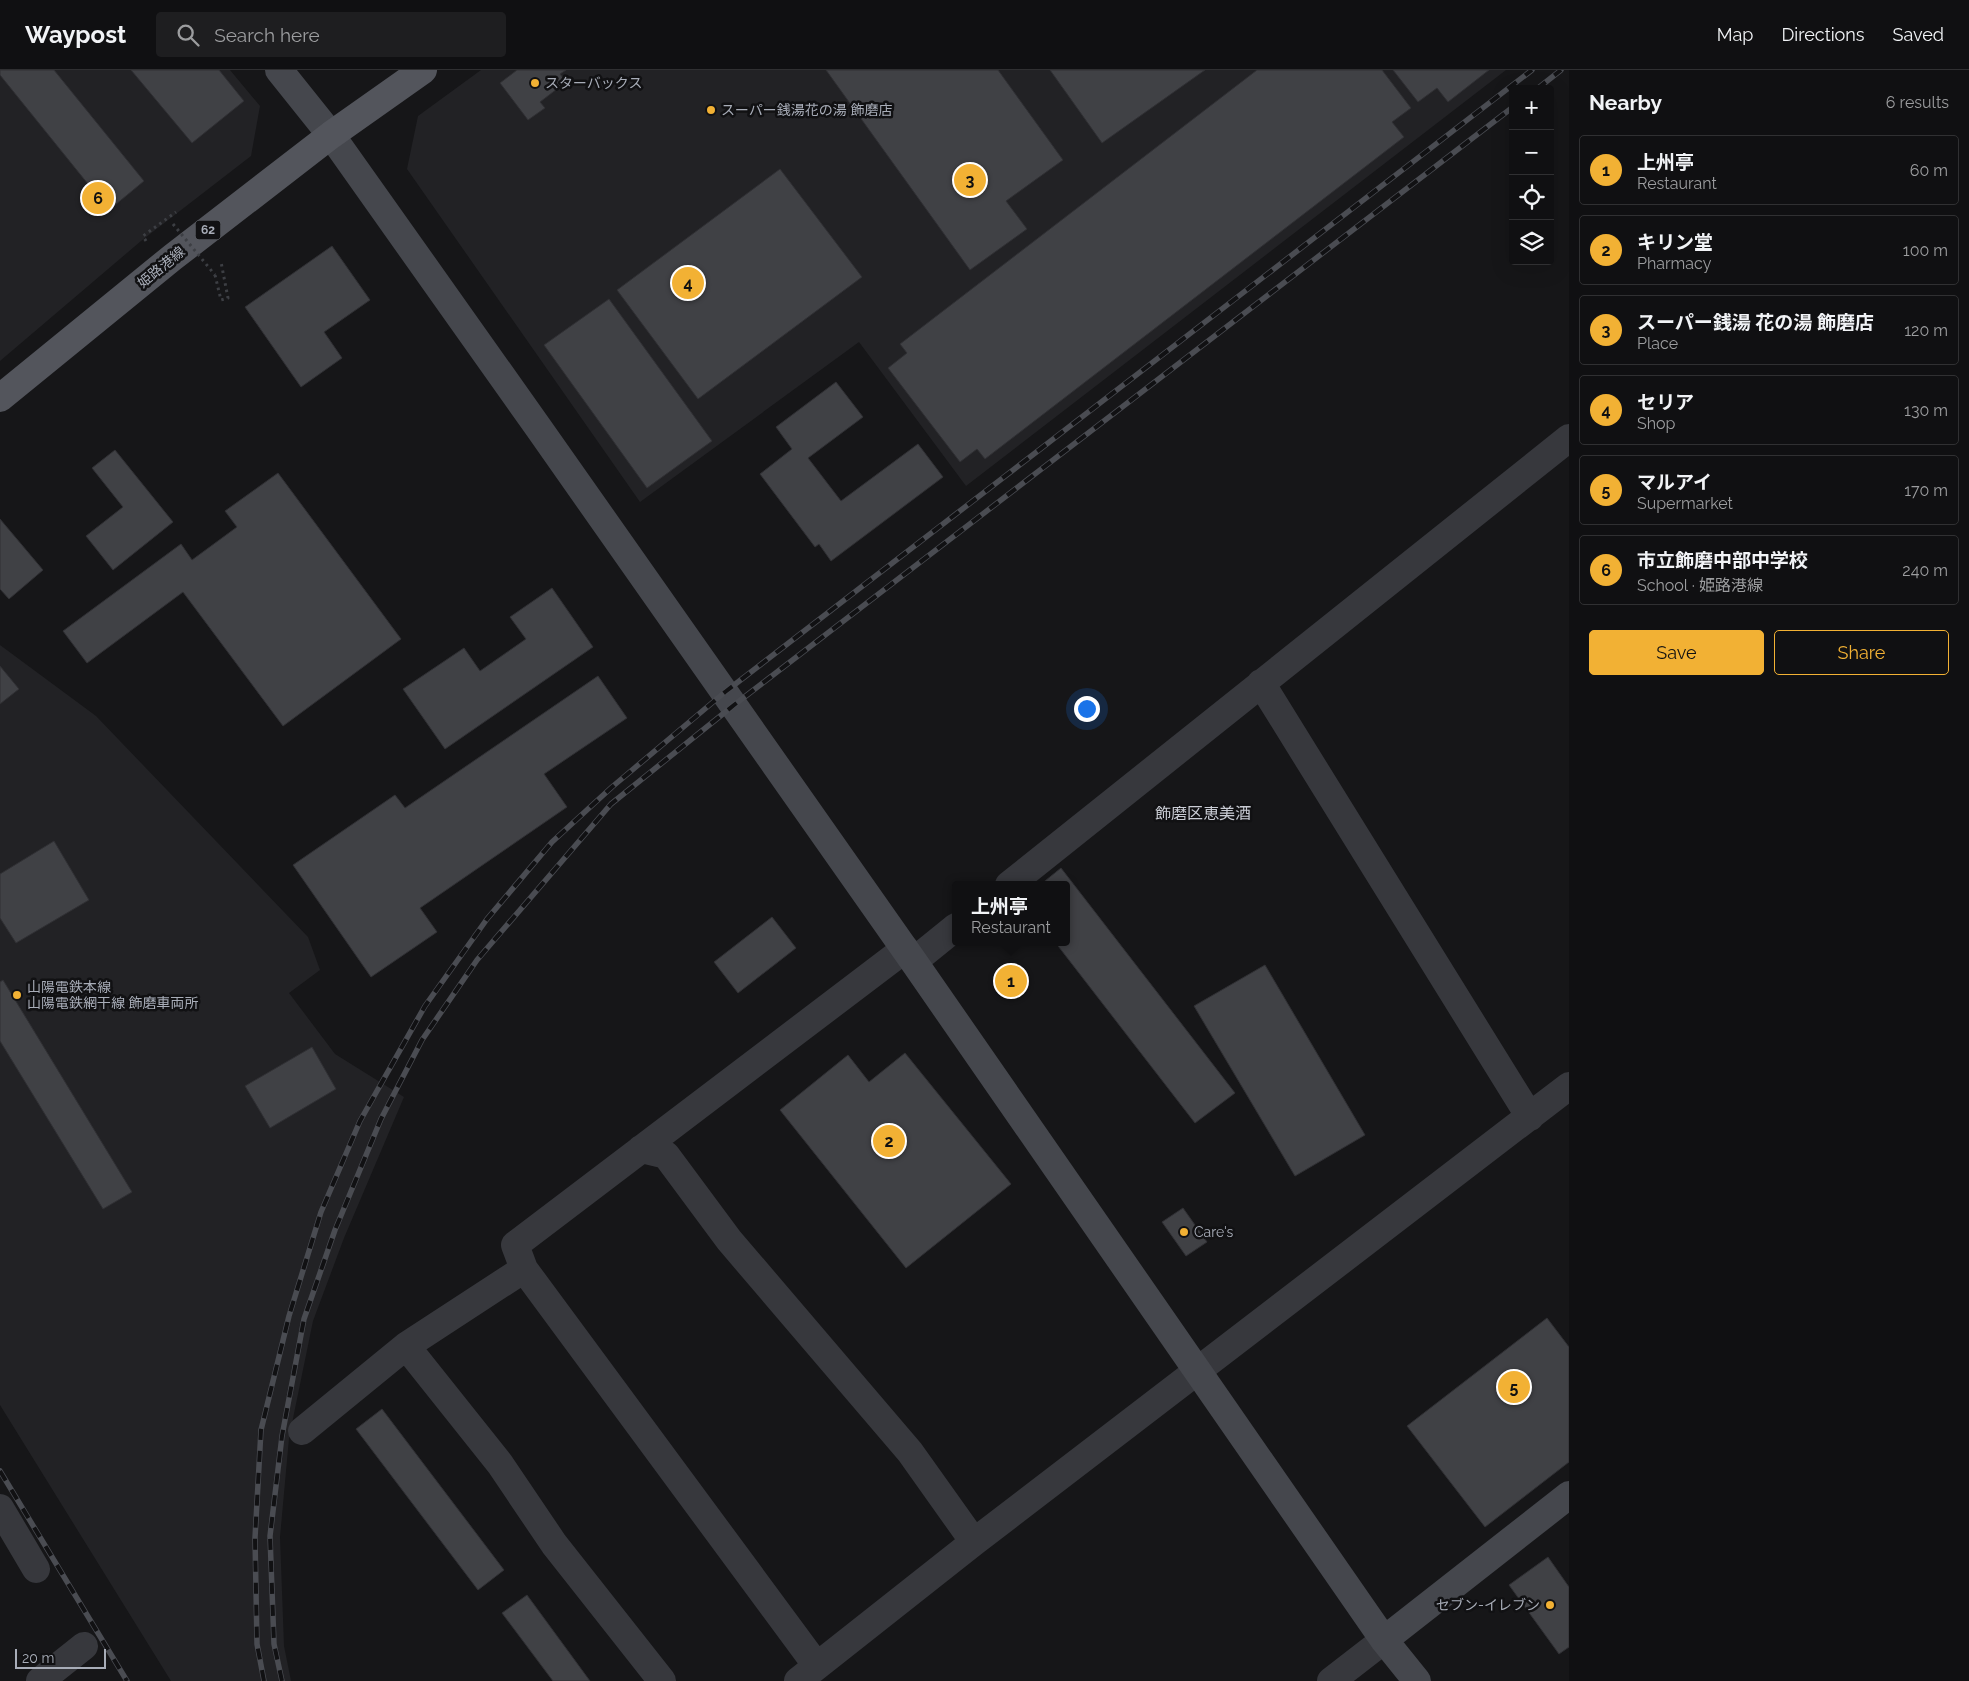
<!DOCTYPE html>
<meta charset="utf-8">
<style>
:root{--surface:#101012;--page:#1e1e20;--text:#f1f3f6;--muted:#9c9d9f;--line:#303032;--accent:#f2b134}
body{margin:0;font-family:Raleway,"Noto Sans JP",sans-serif;background:var(--page);color:var(--text)}
.controls{position:absolute;right:15px;top:15px;display:grid;overflow:hidden;border-radius:5px;box-shadow:0 5px 20px #0002}
.controls button{width:45px;height:45px;display:grid;place-items:center;padding:0;border:0;border-bottom:1px solid var(--line);background:var(--surface);color:var(--text);font:25px sans-serif}
.scale{position:absolute;left:15px;bottom:12px;width:91px;box-sizing:border-box;padding-left:5px;border:2px solid #a8adb8;border-top:0;font-size:14px;line-height:18px;white-space:nowrap;color:#a8adb8;-webkit-text-stroke:4px #111113;paint-order:stroke}
.you{position:absolute;left:1086px;top:638px;width:18px;height:18px;margin:-12px;border:4px solid #fff;border-radius:50%;background:#1a73e8;box-shadow:0 0 0 8px #1a73e833}
.badge{display:grid;place-items:center;width:32px;height:32px;border-radius:50%;background:var(--accent);color:#111;font-size:16px;font-weight:700}
.pin{position:absolute;translate:-50% -50%;border:2px solid #fff;box-shadow:0 1px 5px #0006}
.popup{position:absolute;left:952px;top:811px;width:118px;height:65px;box-sizing:border-box;display:grid;place-content:center;border-radius:5px;background:var(--surface);filter:drop-shadow(0 1px 4px #0005);font-size:16px;white-space:nowrap;color:var(--muted)}
.popup b{font-size:19px;color:var(--text)}
.popup::after{content:'';position:absolute;left:50%;top:100%;margin-left:-10px;border:10px solid transparent;border-top-color:var(--surface)}
.list{margin:0;padding:0;list-style:none}
h2{display:flex;justify-content:space-between;align-items:center;height:65px;margin:0;padding:0 20px;font-size:21px}
h2 small{font-size:16px;font-weight:400;color:var(--muted)}
.list li{display:grid;grid-template-columns:32px 1fr auto;gap:15px;align-items:center;box-sizing:border-box;height:70px;margin:0 10px 10px;padding:0 10px;border:1px solid var(--line);border-radius:5px}
.list b{display:block;font-size:19px;white-space:nowrap}
.list p{margin:0;font-size:16px;white-space:nowrap;color:var(--muted)}
.list em{font-size:16px;font-style:normal;color:var(--muted)}
.actions{display:flex;gap:10px;padding:15px 20px}
.actions a{flex:1;padding:11px 0;border:1px solid var(--accent);border-radius:5px;text-align:center;font-size:18px;color:var(--accent)}
.actions .main{background:var(--accent);color:#111}
.icon{flex:none;width:28px;height:28px;fill:none;stroke:currentColor;stroke-width:2;stroke-linecap:round;stroke-linejoin:round}
.map{position:relative;flex:none;width:1569px;height:1611px;overflow:hidden}
header{display:flex;align-items:center;gap:30px;box-sizing:border-box;height:70px;padding:0 25px;background:var(--surface);border-bottom:1px solid var(--line)}
header strong{font-size:24px}
nav{display:flex;gap:28px;margin-inline-start:auto;font-size:18px}
.search{width:350px;height:45px;background:var(--page);display:flex;align-items:center;gap:12px;box-sizing:border-box;padding:0 18px;border-radius:5px;color:var(--muted);font-size:19px}
main{display:flex}
aside{flex:1;background:var(--surface)}
.map>svg:first-child{display:block}
.built{fill:#222225}
.building{fill:#404145;stroke:#303034}
.lines{fill:none;stroke-linecap:round;stroke-linejoin:round}
.path{stroke:#3d3f44;stroke-width:3;stroke-dasharray:2.5 4;stroke-linecap:butt}
.street{stroke:#37383d;stroke-width:28}
.secondary{stroke:#45474d;stroke-width:28}
.primary{stroke:#53555c;stroke-width:28}
.rail-casing{stroke:#4a4c52;stroke-width:5.5}
.rail{stroke:#111113;stroke-width:4;stroke-dasharray:11;stroke-linecap:butt}
.path-bridge{stroke:#3d3f44;stroke-width:3;stroke-dasharray:2.5 4;stroke-linecap:butt}
.poi-dot{fill:#f2b134;stroke:#111113;stroke-width:2}
.labels{text-anchor:middle;stroke-width:5;stroke-linejoin:round;paint-order:stroke}
.shield{fill:#111113;stroke:#7b7e86;stroke-width:1}
.shield-label{font-size:12px;font-weight:bold;fill:#a8adb8}
.poi-label{font-size:14px;fill:#a8adb8;stroke:#111113;text-anchor:start}
.street-label{font-size:14px;fill:#a8adb8;stroke:#111113}
.quarter-label{font-size:16px;fill:#c9ccd4;stroke:#111113}
</style>
<header>
<strong>Waypost</strong>
<div class="search"><svg class="icon" aria-label="search" viewBox="0 0 24 24"><circle cx="10" cy="10" r="6"/><path d="M15 15l6 6"/></svg>Search here</div>
<nav><a>Map</a><a>Directions</a><a>Saved</a></nav>
</header>
<main>
<div class="map">
<svg width="1569" height="1611" viewBox="0 0 1569 1611">
<rect width="100%" height="100%" fill="#161618"/>
<!-- built -->
<path class="built" d="M0,0H230L260,36L251,86L141,171L0,291Z
M481,0H1506L966,416L859,272L640,432L407,99L418,46Z
M0,575L96,646L308,867L320,900L289,923L335,984L404,1027L344,1168L313,1251L289,1368L280,1467L284,1576L291,1611H171L0,1335Z"/>
<!-- building -->
<path class="building" d="M0,0H54L144,111L109,140L0,5Z
M131,0H219L244,31L192,73Z
M517,0H566L560,4L566,12L540,32L545,38L528,50L500,13Z
M826,0H998L1063,90L1006,131L1027,159L970,200Z
M1050,0H1205L1102,73Z
M1257,0H1382L1411,38L1392,52L1404,67L985,389L977,379L960,392L888,298L907,283L900,274Z
M1393,0H1489L1448,32L1437,18L1418,32Z
M780,99L862,207L698,329L617,220Z
M332,176L370,230L324,262L342,288L301,317L245,237Z
M609,229L712,371L647,418L544,275Z
M836,312L863,347L808,388L841,431L918,374L943,407L831,491L819,474L815,477L760,404L792,379L776,357Z
M115,380L173,452L113,500L86,466L123,437L92,398Z
M278,403L401,569L283,656L183,522L87,593L63,561L181,474L192,490L237,457L225,441Z
M0,449L43,500L9,529L0,519Z
M552,518L593,577L445,679L403,619L464,578L480,601L526,569L510,547Z
M0,596L19,619L0,634Z
M598,606L627,648L544,704L567,737L420,838L437,862L371,907L293,795L395,725L405,738Z
M54,771L89,830L16,873L0,848V804Z
M1061,798L1235,1023L1195,1053L1055,872H1066V815H1040Z
M772,847L796,878L738,923L714,892Z
M1265,895L1365,1065L1295,1106L1194,936Z
M3,910L132,1122L103,1139L0,971V912Z
M312,977L336,1019L270,1058L245,1016Z
M905,983L1011,1114L906,1198L780,1040L848,985L869,1012Z
M1183,1138L1207,1172L1186,1186L1162,1152Z
M1547,1248L1569,1277V1392L1485,1457L1407,1356Z
M382,1339L504,1500L478,1520L356,1359Z
M1548,1487L1569,1517V1577L1559,1584L1509,1515Z
M527,1525L590,1611H553L502,1543Z"/>
<g class="lines">
<!-- path -->
<path class="path" d="M146,171L143,166L176,142
M215,205L221,230L228,228L221,192"/>
<!-- street -->
<path class="street" d="M1261,613L1530,1047
M1009,815L1569,368
M914,891L956,857
M641,1079L666,1085L729,1170L910,1382L974,1472
M406,1276L500,1394L554,1474L662,1611
M302,1361L406,1276L524,1199
M0,1438L36,1499
M817,1596L524,1199L515,1175L905,879
M40,1611L84,1576
M798,1611L974,1472L1569,1016
M1331,1611L1384,1570"/>
<!-- secondary -->
<path class="secondary" d="M279,0L331,65C527,341 722,617 916,895C1073,1119 1227,1346 1384,1570L1417,1611
M1384,1570L1569,1425"/>
<!-- primary -->
<path class="primary" d="M0,328L173,187L331,65L423,0"/>
<defs>
<path id="rail" d="M1537,19L1561,0
M0,1401L127,1611
M264,1611L257,1574L255,1468L261,1360L289,1246L321,1142L360,1051L425,936L487,849L552,772L612,717L725,622L1532,0
M282,1611L274,1574L270,1466L282,1366L304,1249L335,1160L381,1049L422,970L477,890L611,734L734,635L1513,37"/>
</defs>
<!-- rail casing -->
<use href="#rail" class="rail-casing"/>
<!-- rail -->
<use href="#rail" class="rail"/>
<!-- path-bridge -->
<path class="path-bridge" d="M173,154L215,205"/>
</g>
<!-- markers -->
<g class="poi-dot">
<circle cx="535" cy="13" r="5"/>
<circle cx="711" cy="40" r="5"/>
<circle cx="17" cy="925" r="5"/>
<circle cx="1184" cy="1162" r="5"/>
<circle cx="1550" cy="1535" r="5"/>
</g>
<g class="labels">
<!-- shield labels -->
<rect class="shield" x="195.5" y="150.5" width="25" height="19" rx="4"/>
<g class="shield-label">
<text x="208" y="164">62</text>
</g>
<!-- poi labels -->
<g class="poi-label">
<text x="545" y="18">スターバックス</text>
<text x="721" y="45">スーパー銭湯花の湯 飾磨店</text>
<text x="27" y="922">山陽電鉄本線<tspan x="27" dy="16">山陽電鉄網干線 飾磨車両所</tspan></text>
<text x="1194" y="1167">Care's</text>
<text x="1540" y="1540" text-anchor="end">セブン-イレブン</text>
</g>
<!-- street labels -->
<g class="street-label">
<text transform="translate(161 197) rotate(-39)" y="5">姫路港線</text>
</g>
<!-- quarter labels -->
<g class="quarter-label">
<text x="1203" y="749">飾磨区恵美酒</text>
</g>
</g>
</svg>
<div class="controls">
<button>+</button>
<button>−</button>
<button><svg class="icon" aria-label="locate" viewBox="0 0 24 24"><circle cx="12" cy="12" r="6"/><path d="M12 2v4M12 18v4M2 12h4M18 12h4"/></svg></button>
<button><svg class="icon" aria-label="layers" viewBox="0 0 24 24"><path d="M12 4l9 5-9 5-9-5zM3 14l9 5 9-5"/></svg></button>
</div>
<div class="scale">20 m</div>
<div class="you"></div>
<div class="pin badge" style="left:1011px;top:911px">1</div>
<div class="popup"><b>上州亭</b>Restaurant</div>
<div class="pin badge" style="left:889px;top:1071px">2</div>
<div class="pin badge" style="left:970px;top:110px">3</div>
<div class="pin badge" style="left:688px;top:213px">4</div>
<div class="pin badge" style="left:1514px;top:1317px">5</div>
<div class="pin badge" style="left:98px;top:128px">6</div>
</div>
<aside>
<h2>Nearby<small>6 results</small></h2>
<ul class="list">
<li><span class="badge">1</span><div><b>上州亭</b><p>Restaurant</p></div><em>60 m</em></li>
<li><span class="badge">2</span><div><b>キリン堂</b><p>Pharmacy</p></div><em>100 m</em></li>
<li><span class="badge">3</span><div><b>スーパー銭湯 花の湯 飾磨店</b><p>Place</p></div><em>120 m</em></li>
<li><span class="badge">4</span><div><b>セリア</b><p>Shop</p></div><em>130 m</em></li>
<li><span class="badge">5</span><div><b>マルアイ</b><p>Supermarket</p></div><em>170 m</em></li>
<li><span class="badge">6</span><div><b>市立飾磨中部中学校</b><p>School · 姫路港線</p></div><em>240 m</em></li>
</ul>
<div class="actions"><a class="main">Save</a><a>Share</a></div>
</aside>
</main>
